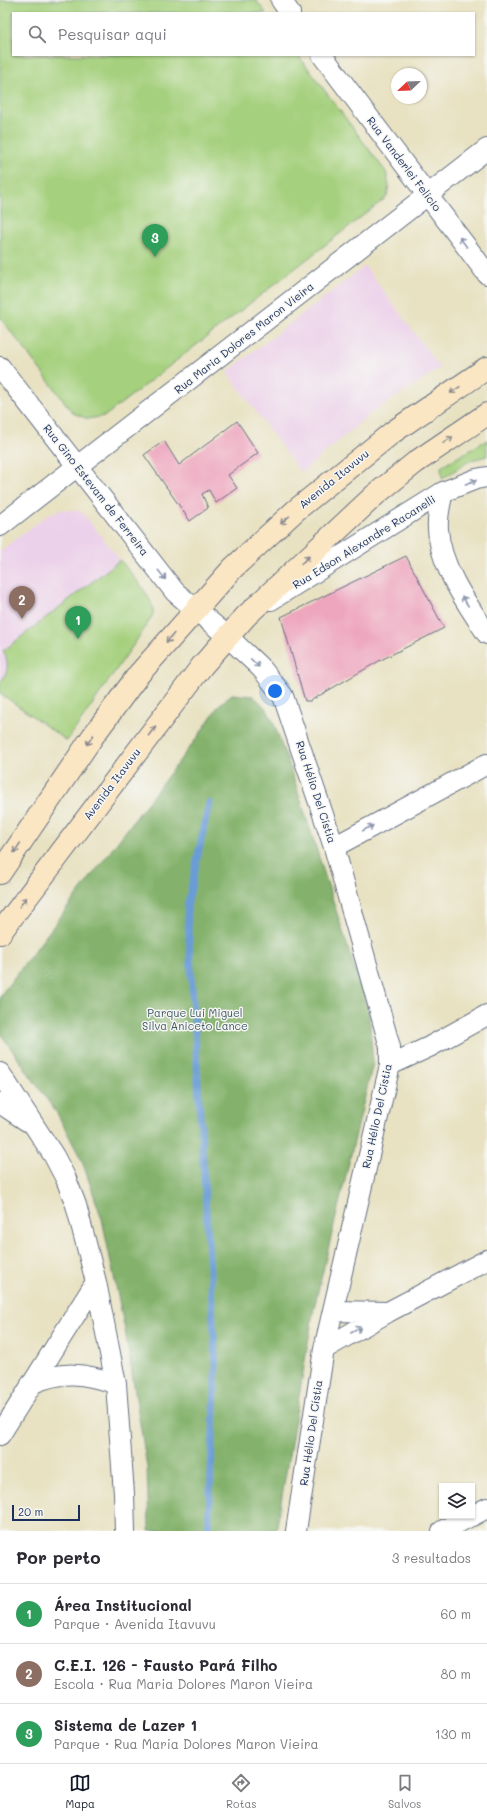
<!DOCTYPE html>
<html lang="pt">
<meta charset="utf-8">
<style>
:root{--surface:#fff;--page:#f7f7f7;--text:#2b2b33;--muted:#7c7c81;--line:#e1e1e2;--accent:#111827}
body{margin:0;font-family:Mali,sans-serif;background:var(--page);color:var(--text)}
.controls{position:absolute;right:12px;bottom:12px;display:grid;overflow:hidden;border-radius:0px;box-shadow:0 1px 3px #0004}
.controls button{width:36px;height:36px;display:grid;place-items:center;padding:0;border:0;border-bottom:1px solid var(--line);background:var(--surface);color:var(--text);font:20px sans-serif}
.compass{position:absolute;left:391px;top:68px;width:36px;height:36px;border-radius:50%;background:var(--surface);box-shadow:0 1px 3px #0004;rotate:247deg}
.scale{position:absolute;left:12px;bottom:10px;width:68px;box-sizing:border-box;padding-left:4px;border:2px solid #1b2f5e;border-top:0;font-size:11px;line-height:14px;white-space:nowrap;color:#1b2f5e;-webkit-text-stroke:3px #f6f6f2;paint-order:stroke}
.you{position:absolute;left:275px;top:691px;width:14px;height:14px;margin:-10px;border:3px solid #fff;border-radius:50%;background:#1a73e8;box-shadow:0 0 0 6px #1a73e833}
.badge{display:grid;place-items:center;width:26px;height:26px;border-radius:50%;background:var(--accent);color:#fff;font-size:13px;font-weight:700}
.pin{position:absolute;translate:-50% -33px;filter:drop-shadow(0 1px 2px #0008)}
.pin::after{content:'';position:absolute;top:21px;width:14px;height:12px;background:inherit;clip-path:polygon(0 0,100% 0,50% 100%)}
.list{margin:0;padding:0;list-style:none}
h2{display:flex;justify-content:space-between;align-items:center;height:52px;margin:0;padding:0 16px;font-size:17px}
h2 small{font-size:13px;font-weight:400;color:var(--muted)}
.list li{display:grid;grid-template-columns:26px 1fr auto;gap:12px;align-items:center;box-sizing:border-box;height:60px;padding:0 16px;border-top:1px solid var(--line)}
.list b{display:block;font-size:15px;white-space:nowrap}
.list p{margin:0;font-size:13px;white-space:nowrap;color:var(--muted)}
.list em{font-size:13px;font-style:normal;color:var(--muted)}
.icon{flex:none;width:22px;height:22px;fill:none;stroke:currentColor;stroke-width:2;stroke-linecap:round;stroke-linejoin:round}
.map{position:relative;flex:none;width:487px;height:1531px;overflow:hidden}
.search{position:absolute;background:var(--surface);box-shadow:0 1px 3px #0004;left:12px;right:12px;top:12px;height:44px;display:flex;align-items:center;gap:10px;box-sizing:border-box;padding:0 14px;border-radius:0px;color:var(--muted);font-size:15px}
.sheet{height:232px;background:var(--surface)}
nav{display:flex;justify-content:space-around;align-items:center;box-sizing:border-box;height:56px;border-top:1px solid var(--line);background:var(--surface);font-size:11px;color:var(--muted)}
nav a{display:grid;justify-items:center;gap:2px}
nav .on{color:var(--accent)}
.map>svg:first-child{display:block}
.built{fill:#ecd1ea}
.green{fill:#a5d07d;stroke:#60806e}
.forest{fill:#84b26c;stroke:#507065}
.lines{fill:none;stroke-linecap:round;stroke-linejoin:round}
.stream{stroke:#6a9cd5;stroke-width:7}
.building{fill:#eea5be}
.street-casing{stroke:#636e81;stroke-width:22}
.secondary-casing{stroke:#636e81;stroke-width:24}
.street{stroke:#fff;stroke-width:20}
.secondary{stroke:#fbe6c4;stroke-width:22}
.oneway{stroke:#8d97ae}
.oneway2{stroke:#8b8a91}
.labels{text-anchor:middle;stroke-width:3;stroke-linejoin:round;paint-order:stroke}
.street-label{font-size:11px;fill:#1b2f5e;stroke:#f6f6f2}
.park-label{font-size:11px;fill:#3e5766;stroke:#f6f6f2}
</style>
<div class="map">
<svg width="487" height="1531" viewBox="0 0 487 1531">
<rect width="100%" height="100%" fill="#f6f6f2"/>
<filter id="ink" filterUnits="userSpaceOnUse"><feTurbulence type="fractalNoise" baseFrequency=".025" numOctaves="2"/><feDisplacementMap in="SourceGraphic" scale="8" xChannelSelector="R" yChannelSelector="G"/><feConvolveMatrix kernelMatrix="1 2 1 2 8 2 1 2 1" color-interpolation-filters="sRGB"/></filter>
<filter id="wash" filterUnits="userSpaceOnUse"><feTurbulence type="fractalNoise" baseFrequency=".012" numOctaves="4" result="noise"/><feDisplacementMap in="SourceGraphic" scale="16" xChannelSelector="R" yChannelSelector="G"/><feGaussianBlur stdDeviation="0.9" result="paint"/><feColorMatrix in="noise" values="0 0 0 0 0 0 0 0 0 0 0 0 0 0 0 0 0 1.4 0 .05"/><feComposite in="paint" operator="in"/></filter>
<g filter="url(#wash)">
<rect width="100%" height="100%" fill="#e8e2c2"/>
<!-- built -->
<path class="built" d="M365,266L440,368L370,414L301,473L227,372Z
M60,510H75L82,512L120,560L3,651L7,658L8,667L6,675L0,682V551L49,514Z"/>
<!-- green -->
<path class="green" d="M0,0H256L266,13H13V55H298L386,172L389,186L387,197L105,416L88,419L73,413L0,317Z
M487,440V456L471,460L442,479L441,467Z
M120,560C129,571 156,600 153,614C151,618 148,623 145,628L67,741L0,693V682C9,673 9,662 3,651Z"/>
<!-- forest -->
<path class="forest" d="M232,694L253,696L266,708L272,719L291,770L369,1013L373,1063L314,1308L276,1531H149L147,1467L125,1330L102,1219L82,1161L58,1115L0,1033V996L199,735L219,705Z"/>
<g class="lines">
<!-- stream -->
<path class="stream" d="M208,1531L216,1367L187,907L209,803"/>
</g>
<g id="blocks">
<!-- building -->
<path class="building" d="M237,421L258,453L228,475L237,488L216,503L209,490L202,494L208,508L190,521L144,455L164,441L179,465Z
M406,556L444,628L379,661L310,701H305L281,617Z"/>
</g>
</g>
<g filter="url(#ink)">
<use href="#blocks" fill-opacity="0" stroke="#636e81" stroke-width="1"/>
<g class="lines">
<defs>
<path id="street" d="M281,0L290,13
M322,55L487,274
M0,367L175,592L227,636L262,669L283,696L334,847L390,1047V1065L324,1349L296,1531
M443,492C440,504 437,517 438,529C440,566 467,604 487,634
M0,526L487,149
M271,600L443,492L476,479L487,477
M334,847L487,764
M390,1065L429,1047L487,1015
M0,1073L54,1156L66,1179L76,1205L96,1282L116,1384L124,1494L125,1531
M0,1103L27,1121
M333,1311L388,1312
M324,1349L388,1312L487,1260
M31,1384C62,1370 85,1373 116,1384
M0,1435L96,1282
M472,1516L487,1508
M442,1531L471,1516"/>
<path id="secondary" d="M0,873L93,736L139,674L233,568L296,510L393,432L487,368
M0,933L202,666L246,616L375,495L416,462L487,414"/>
</defs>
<!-- street casing -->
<use href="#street" class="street-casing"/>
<!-- secondary casing -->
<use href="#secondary" class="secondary-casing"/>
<!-- street -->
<use href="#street" class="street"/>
<!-- secondary -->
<use href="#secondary" class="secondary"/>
</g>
<!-- one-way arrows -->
<defs><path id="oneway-shaft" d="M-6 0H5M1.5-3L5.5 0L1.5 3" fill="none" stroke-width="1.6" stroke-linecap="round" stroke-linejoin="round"/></defs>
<g class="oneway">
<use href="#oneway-shaft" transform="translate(463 242) rotate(-127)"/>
<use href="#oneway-shaft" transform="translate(471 482) rotate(-20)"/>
<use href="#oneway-shaft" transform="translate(162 575) rotate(52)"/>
<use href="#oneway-shaft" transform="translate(465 601) rotate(-123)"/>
<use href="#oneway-shaft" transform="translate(255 663) rotate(44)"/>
<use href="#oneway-shaft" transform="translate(368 828) rotate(-28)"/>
<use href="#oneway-shaft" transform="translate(356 1330) rotate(-30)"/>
</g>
<g class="oneway2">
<use href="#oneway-shaft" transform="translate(455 390) rotate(146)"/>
<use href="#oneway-shaft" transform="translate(448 440) rotate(-34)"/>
<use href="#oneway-shaft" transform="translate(285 520) rotate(138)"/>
<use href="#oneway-shaft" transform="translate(305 560) rotate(-43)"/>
<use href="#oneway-shaft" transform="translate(170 638) rotate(131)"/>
<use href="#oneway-shaft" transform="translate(152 731) rotate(-53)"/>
<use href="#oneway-shaft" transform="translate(90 740) rotate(124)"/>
<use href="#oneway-shaft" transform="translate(17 848) rotate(124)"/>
<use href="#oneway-shaft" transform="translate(23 902) rotate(-53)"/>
</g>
</g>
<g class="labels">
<!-- street labels -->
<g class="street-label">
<text transform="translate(404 164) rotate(53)" y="4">Rua Vanderlei Felicio</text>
<text transform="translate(244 338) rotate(-38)" y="4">Rua Maria Dolores Maron Vieira</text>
<text transform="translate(334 479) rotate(-39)" y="4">Avenida Itavuvu</text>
<text transform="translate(96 490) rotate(52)" y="4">Rua Gino Estevam de Ferreira</text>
<text transform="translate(364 542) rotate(-32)" y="4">Rua Edson Alexandre Racanelli</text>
<text transform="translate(112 784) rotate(-53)" y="4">Avenida Itavuvu</text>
<text transform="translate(316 792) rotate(72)" y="4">Rua Hélio Del Cístia</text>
<text transform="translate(377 1116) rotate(-78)" y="4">Rua Hélio Del Cístia</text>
<text transform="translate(311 1433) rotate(-82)" y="4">Rua Hélio Del Cístia</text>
</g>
<!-- park labels -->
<g class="park-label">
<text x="195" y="1017">Parque Lui Miguel<tspan x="195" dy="13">Silva Aniceto Lance</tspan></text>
</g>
</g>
</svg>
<div class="controls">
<button><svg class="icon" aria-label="layers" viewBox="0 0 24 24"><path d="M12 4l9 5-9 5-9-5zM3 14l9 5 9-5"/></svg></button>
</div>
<svg class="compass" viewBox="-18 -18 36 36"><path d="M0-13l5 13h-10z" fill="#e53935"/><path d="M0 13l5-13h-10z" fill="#7c7c81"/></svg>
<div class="scale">20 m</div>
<div class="you"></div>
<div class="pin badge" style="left:78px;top:639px;background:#2e9e5b">1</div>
<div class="pin badge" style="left:22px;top:619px;background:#8d6e63">2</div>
<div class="pin badge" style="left:155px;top:257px;background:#2e9e5b">3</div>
<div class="search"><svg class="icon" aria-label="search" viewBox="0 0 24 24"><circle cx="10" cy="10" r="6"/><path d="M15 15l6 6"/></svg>Pesquisar aqui</div>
</div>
<section class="sheet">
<h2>Por perto<small>3 resultados</small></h2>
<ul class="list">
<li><span class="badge" style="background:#2e9e5b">1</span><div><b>Área Institucional</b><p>Parque · Avenida Itavuvu</p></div><em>60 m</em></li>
<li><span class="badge" style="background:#8d6e63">2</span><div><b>C.E.I. 126 - Fausto Pará Filho</b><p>Escola · Rua Maria Dolores Maron Vieira</p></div><em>80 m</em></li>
<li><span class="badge" style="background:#2e9e5b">3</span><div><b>Sistema de Lazer 1</b><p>Parque · Rua Maria Dolores Maron Vieira</p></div><em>130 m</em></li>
</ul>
</section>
<nav>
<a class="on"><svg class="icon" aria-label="map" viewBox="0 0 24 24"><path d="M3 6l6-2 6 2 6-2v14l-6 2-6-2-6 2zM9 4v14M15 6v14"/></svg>Mapa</a>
<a><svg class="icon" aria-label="directions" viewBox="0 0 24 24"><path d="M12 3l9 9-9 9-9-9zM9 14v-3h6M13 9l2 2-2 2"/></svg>Rotas</a>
<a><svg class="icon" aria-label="saved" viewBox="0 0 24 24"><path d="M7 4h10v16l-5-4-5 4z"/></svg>Salvos</a>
</nav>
